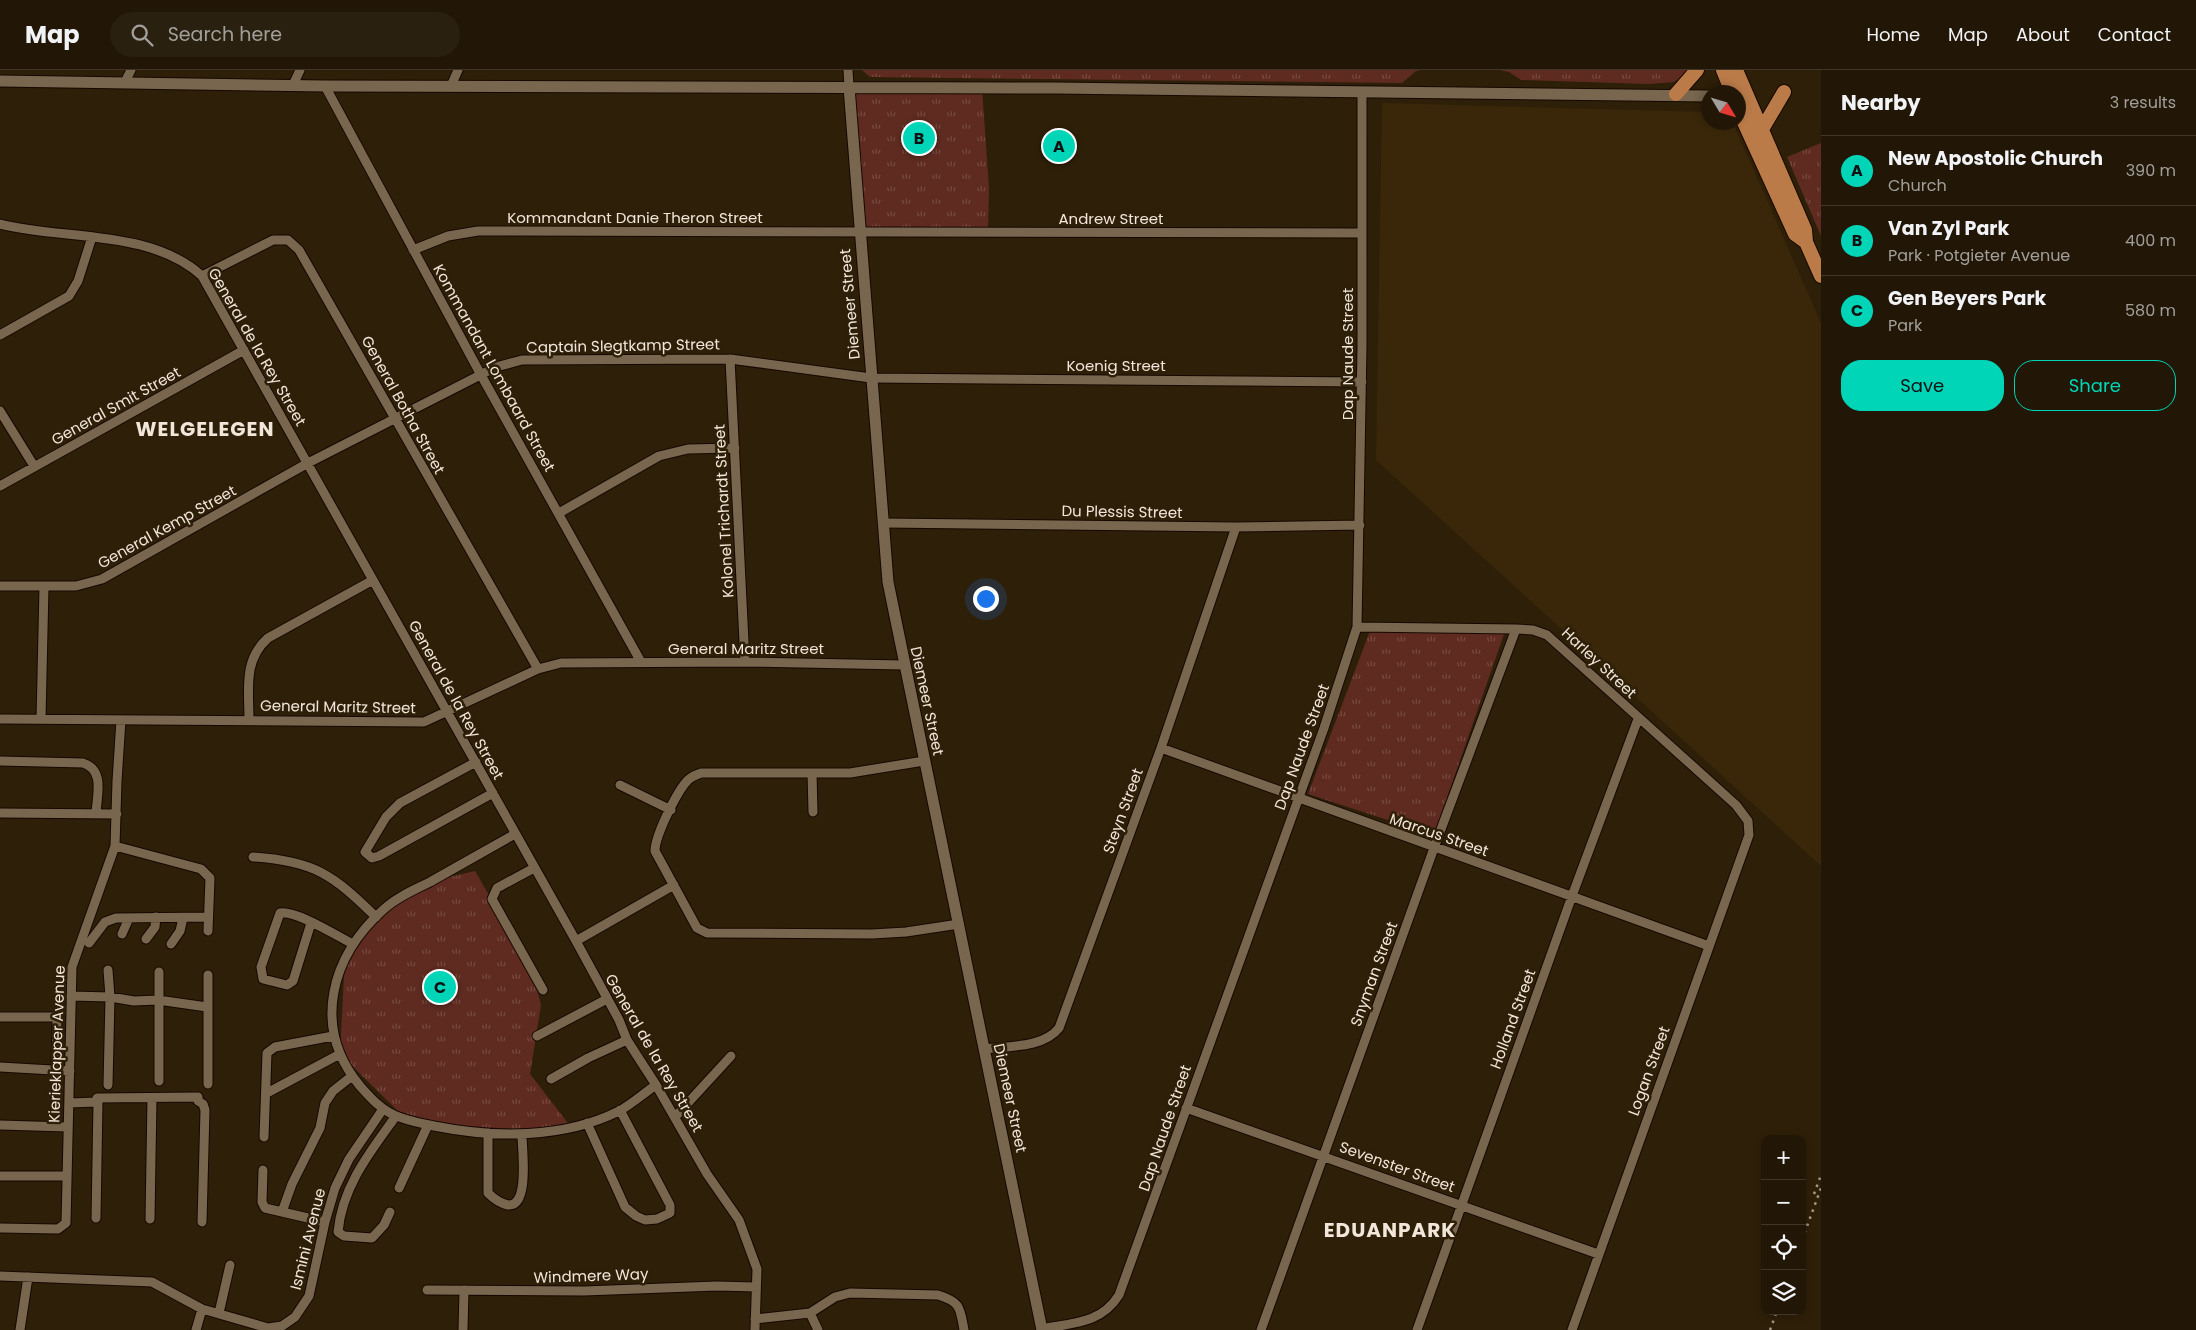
<!DOCTYPE html>
<meta charset="utf-8">
<style>
:root{--surface:#221706;--page:#2a2010;--text:#f1f3f6;--muted:#a29f9b;--line:#3f3628;--accent:#00d5b7}
body{margin:0;font-family:Poppins,sans-serif;background:var(--page);color:var(--text)}
.controls{position:absolute;right:15px;bottom:15px;display:grid;overflow:hidden;border-radius:10px;box-shadow:0 2px 8px #0003}
.controls button{width:45px;height:45px;display:grid;place-items:center;padding:0;border:0;border-bottom:1px solid var(--line);background:var(--surface);color:var(--text);font:25px sans-serif}
.compass{position:absolute;left:1701px;top:15px;width:45px;height:45px;border-radius:50%;background:var(--surface);box-shadow:0 2px 8px #0003;rotate:128deg}
.you{position:absolute;left:985px;top:528px;width:18px;height:18px;margin:-12px;border:4px solid #fff;border-radius:50%;background:#1a73e8;box-shadow:0 0 0 8px #1a73e833}
.badge{display:grid;place-items:center;width:32px;height:32px;border-radius:50%;background:var(--accent);color:#111;font-size:16px;font-weight:700}
.pin{position:absolute;translate:-50% -50%;border:2px solid #fff;box-shadow:0 1px 5px #0006}
.list{margin:0;padding:0;list-style:none}
h2{display:flex;justify-content:space-between;align-items:center;height:65px;margin:0;padding:0 20px;font-size:21px}
h2 small{font-size:16px;font-weight:400;color:var(--muted)}
.list li{display:grid;grid-template-columns:32px 1fr auto;gap:15px;align-items:center;box-sizing:border-box;height:70px;padding:0 20px;border-top:1px solid var(--line)}
.list b{display:block;font-size:19px;white-space:nowrap}
.list p{margin:0;font-size:16px;white-space:nowrap;color:var(--muted)}
.list em{font-size:16px;font-style:normal;color:var(--muted)}
.actions{display:flex;gap:10px;padding:15px 20px}
.actions a{flex:1;padding:11px 0;border:1px solid var(--accent);border-radius:20px;text-align:center;font-size:18px;color:var(--accent)}
.actions .main{background:var(--accent);color:#111}
.icon{flex:none;width:28px;height:28px;fill:none;stroke:currentColor;stroke-width:2;stroke-linecap:round;stroke-linejoin:round}
.map{position:relative;flex:none;width:1821px;height:1260px;overflow:hidden}
header{display:flex;align-items:center;gap:30px;box-sizing:border-box;height:70px;padding:0 25px;background:var(--surface);border-bottom:1px solid var(--line)}
header strong{font-size:24px}
nav{display:flex;gap:28px;margin-inline-start:auto;font-size:18px}
.search{width:350px;height:45px;background:var(--page);display:flex;align-items:center;gap:12px;box-sizing:border-box;padding:0 18px;border-radius:28px;color:var(--muted);font-size:19px}
main{display:flex}
aside{flex:1;background:var(--surface)}
.map>svg:first-child{display:block}
.built{fill:#3a2709}
.grass{fill:url(#grass-tufts)}
.lines{fill:none;stroke-linecap:round;stroke-linejoin:round}
.minor-casing{stroke:#160800;stroke-width:11}
.tertiary-casing{stroke:#160800;stroke-width:13}
.primary-casing{stroke:#160800;stroke-width:16}
.minor{stroke:#78664e;stroke-width:9}
.tertiary{stroke:#78664e;stroke-width:11}
.primary{stroke:#bb7b49;stroke-width:14}
.rail{stroke:#a49887;stroke-width:2.5;stroke-dasharray:2.5 5;stroke-linecap:butt}
.labels{text-anchor:middle;stroke-width:5;stroke-linejoin:round;paint-order:stroke}
.street-label{font-size:15px;fill:#f1e6d9;stroke:#2e1f08}
.district-label{font-size:20px;font-weight:bold;letter-spacing:1px;fill:#f1e6d9;stroke:#2e1f08}
</style>
<header>
<strong>Map</strong>
<div class="search"><svg class="icon" aria-label="search" viewBox="0 0 24 24"><circle cx="10" cy="10" r="6"/><path d="M15 15l6 6"/></svg>Search here</div>
<nav><a>Home</a><a>Map</a><a>About</a><a>Contact</a></nav>
</header>
<main>
<div class="map">
<svg width="1821" height="1260" viewBox="0 0 1821 1260">
<defs>
<pattern id="grass-tufts" width="24" height="20" patternUnits="userSpaceOnUse" patternTransform="scale(1.25)"><rect width="24" height="20" fill="#5f2b20"/><path d="M3 7l-1-3M5 7V3M7 7l1-3M15 17l-1-3M17 17v-4M19 17l1-3" fill="none" stroke="#764a40"/></pattern>
</defs>
<rect width="100%" height="100%" fill="#2e1f08"/>
<!-- built -->
<path class="built" d="M1382,33L1708,42V52L1733,53L1821,253V796L1376,390Z"/>
<!-- grass -->
<path class="grass" d="M862,0H1421L1416,1L1402,13L870,7Z
M1500,0H1690L1674,12L1649,14L1521,10L1509,2Z
M849,17L982,18L989,118L988,162L860,161Z
M1821,73V166L1787,87Z
M1370,561L1504,564L1434,765L1308,724Z
M475,801L532,900L541,935L530,1004L571,1057L473,1062L407,1050L340,984L345,887L385,839L428,812Z"/>
<g class="lines">
<defs>
<path id="minor" d="M848,0L849,17
M125,12L131,0
M293,15L300,0
M325,16L481,305L641,592
M451,16L458,0
M0,154C63,170 151,159 202,206L576,871L619,950L627,970L656,1015L707,1104L739,1150L757,1199L755,1260
M413,180L448,166L478,161L1362,163
M202,206L273,170H288L299,180L538,599
M0,265L69,226L78,211L92,167
M730,289L745,592
M0,341L34,396
M0,416L244,280
M559,443L659,386L688,379L735,378
M884,453L1236,457L1360,455
M0,516H76L102,509L308,393L496,297L522,290L730,289L871,308L1362,312
M1357,557L1516,559L1533,560L1547,565L1736,735L1748,751L1749,765L1572,1260
M0,649L424,652L538,599L561,593L745,592L904,595
M41,649L44,517
M249,650C249,619 243,590 268,568L373,510
M1161,678L1709,876
M0,691L83,693C105,700 97,725 96,743
M924,691L850,703H701C696,705 692,706 688,710C677,721 655,766 655,781L697,858L707,863L872,864L906,862L959,854
M476,692L400,733L386,747L365,782L372,788L379,786L493,723
M812,703L813,742
M620,715L671,740
M0,743L117,744
M515,764C487,780 458,796 430,812C414,820 397,827 384,839C331,886 311,957 360,1016C370,1027 380,1039 394,1045C407,1051 421,1053 434,1056C494,1068 563,1069 619,1041C632,1034 644,1023 656,1015
M115,776L201,799L210,808L208,861
M253,787C315,791 333,805 376,847
M534,798L497,818L492,829L543,920
M311,853L293,911L287,915L263,909L261,897L280,843C296,840 337,866 353,874
M122,864L129,848
M146,869L155,857L156,847
M576,871L674,815
M89,873L105,852L116,848L208,847
M171,874L180,861L183,848
M159,902V1011
M208,905V1014
M71,926L110,927L134,931L158,930L207,937
M0,947H55L57,949L56,1000
M537,966L607,929
M985,979C1009,976 1043,978 1059,958L1161,678L1236,457
M0,997L70,1001
M551,1009L588,988L627,970
M108,1015L110,927L108,900
M267,1023L340,984
M69,1033L98,1032L97,1028L198,1027V1031L203,1034L205,1040L202,1152
M1186,1038L1598,1184
M675,1047L731,986
M587,1053L625,1137L636,1146L645,1150L657,1149L670,1143V1135L620,1040
M0,1055L67,1057
M488,1063V1123C494,1129 499,1133 508,1135C530,1137 522,1079 522,1065
M264,1067L267,983L275,977L333,966
M263,1100L262,1132L265,1138L325,1152
M0,1106H66
M399,1118L428,1055
M282,1142L292,1114L320,1058L325,1033L333,1021L352,1006
M390,1142L384,1155L372,1168L344,1166L338,1162C342,1117 370,1082 396,1046
M96,1148L98,1032
M150,1149L152,1028
M0,1158L58,1159L66,1153L72,897L115,776L117,711L121,650
M0,1206L152,1212L202,1239L268,1258L282,1256L295,1247L309,1226L325,1152L335,1118L349,1089L383,1039
M427,1220L584,1221L717,1216L756,1217
M219,1243L230,1195
M810,1243L818,1260
M755,1249L810,1243L835,1227L850,1223L938,1225C961,1232 960,1238 964,1260
M1041,1259C1072,1253 1101,1254 1119,1225L1324,658L1357,557L1362,277V22
M20,1260L28,1207
M196,1260L202,1239
M463,1260L464,1220
M1261,1260L1434,778L1516,559
M1417,1260L1572,826L1638,649"/>
<path id="tertiary" d="M0,11L325,16L1056,18L1708,26
M849,17L888,512L1042,1260"/>
<path id="primary" d="M1723,0L1732,22
M1736,0L1805,160L1806,172L1821,206
M1676,24L1697,0
M1738,39L1795,164L1806,172
M1761,61L1784,22"/>
</defs>
<!-- minor casing -->
<use href="#minor" class="minor-casing"/>
<!-- tertiary casing -->
<use href="#tertiary" class="tertiary-casing"/>
<!-- primary casing -->
<use href="#primary" class="primary-casing"/>
<!-- minor -->
<use href="#minor" class="minor"/>
<!-- tertiary -->
<use href="#tertiary" class="tertiary"/>
<!-- primary -->
<use href="#primary" class="primary"/>
<!-- rail -->
<path class="rail" d="M1814,1124L1821,1105
M1802,1170L1821,1118
M1770,1260L1777,1241"/>
</g>
<g class="labels">
<!-- street labels -->
<g class="street-label">
<text x="635" y="153">Kommandant Danie Theron Street</text>
<text x="1111" y="154">Andrew Street</text>
<text transform="translate(850 234) rotate(-95)" y="5">Diemeer Street</text>
<text transform="translate(623 276) rotate(-1)" y="5">Captain Slegtkamp Street</text>
<text transform="translate(257 277) rotate(60)" y="5">General de la Rey Street</text>
<text transform="translate(1348 284) rotate(-90)" y="5">Dap Naude Street</text>
<text x="1116" y="301">Koenig Street</text>
<text transform="translate(494 298) rotate(61)" y="5">Kommandant Lombaard Street</text>
<text transform="translate(403 335) rotate(61)" y="5">General Botha Street</text>
<text transform="translate(116 336) rotate(-29)" y="5">General Smit Street</text>
<text transform="translate(724 441) rotate(-93)" y="5">Kolonel Trichardt Street</text>
<text transform="translate(1122 442) rotate(1)" y="5">Du Plessis Street</text>
<text transform="translate(167 457) rotate(-29)" y="5">General Kemp Street</text>
<text x="746" y="584">General Maritz Street</text>
<text transform="translate(1599 593) rotate(43)" y="5">Harley Street</text>
<text transform="translate(456 630) rotate(61)" y="5">General de la Rey Street</text>
<text transform="translate(927 631) rotate(78)" y="5">Diemeer Street</text>
<text transform="translate(338 637) rotate(1)" y="5">General Maritz Street</text>
<text transform="translate(1302 677) rotate(-70)" y="5">Dap Naude Street</text>
<text transform="translate(1123 741) rotate(-70)" y="5">Steyn Street</text>
<text transform="translate(1439 765) rotate(19)" y="5">Marcus Street</text>
<text transform="translate(1374 904) rotate(-70)" y="5">Snyman Street</text>
<text transform="translate(1513 949) rotate(-70)" y="5">Holland Street</text>
<text transform="translate(57 974) rotate(-88)" y="5">Kierieklapper Avenue</text>
<text transform="translate(654 983) rotate(60)" y="5">General de la Rey Street</text>
<text transform="translate(1649 1001) rotate(-70)" y="5">Logan Street</text>
<text transform="translate(1010 1028) rotate(78)" y="5">Diemeer Street</text>
<text transform="translate(1165 1058) rotate(-71)" y="5">Dap Naude Street</text>
<text transform="translate(1397 1097) rotate(20)" y="5">Sevenster Street</text>
<text transform="translate(308 1169) rotate(-76)" y="5">Ismini Avenue</text>
<text transform="translate(591 1206) rotate(-2)" y="5">Windmere Way</text>
</g>
<!-- district labels -->
<g class="district-label">
<text x="205" y="366">WELGELEGEN</text>
<text x="1390" y="1167">EDUANPARK</text>
</g>
</g>
</svg>
<div class="controls">
<button>+</button>
<button>−</button>
<button><svg class="icon" aria-label="locate" viewBox="0 0 24 24"><circle cx="12" cy="12" r="6"/><path d="M12 2v4M12 18v4M2 12h4M18 12h4"/></svg></button>
<button><svg class="icon" aria-label="layers" viewBox="0 0 24 24"><path d="M12 4l9 5-9 5-9-5zM3 14l9 5 9-5"/></svg></button>
</div>
<svg class="compass" viewBox="-18 -18 36 36"><path d="M0-13l5 13h-10z" fill="#e53935"/><path d="M0 13l5-13h-10z" fill="#a29f9b"/></svg>
<div class="you"></div>
<div class="pin badge" style="left:1059px;top:76px">A</div>
<div class="pin badge" style="left:919px;top:68px">B</div>
<div class="pin badge" style="left:440px;top:917px">C</div>
</div>
<aside>
<h2>Nearby<small>3 results</small></h2>
<ul class="list">
<li><span class="badge">A</span><div><b>New Apostolic Church</b><p>Church</p></div><em>390 m</em></li>
<li><span class="badge">B</span><div><b>Van Zyl Park</b><p>Park · Potgieter Avenue</p></div><em>400 m</em></li>
<li><span class="badge">C</span><div><b>Gen Beyers Park</b><p>Park</p></div><em>580 m</em></li>
</ul>
<div class="actions"><a class="main">Save</a><a>Share</a></div>
</aside>
</main>
